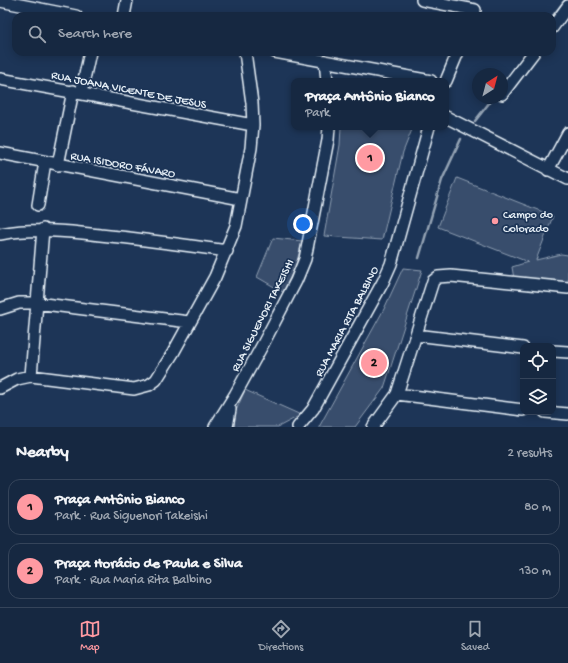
<!DOCTYPE html>
<meta charset="utf-8">
<style>
:root{--surface:#162841;--page:#23344c;--text:#f1f3f6;--muted:#9ea6b1;--line:#35445a;--accent:#ff9aa2}
body{margin:0;font-family:"Gochi Hand",sans-serif;background:var(--page);color:var(--text)}
.controls{position:absolute;right:12px;bottom:12px;display:grid;overflow:hidden;border-radius:8px;box-shadow:0 2px 10px #0003}
.controls button{width:36px;height:36px;display:grid;place-items:center;padding:0;border:0;border-bottom:1px solid var(--line);background:var(--surface);color:var(--text);font:20px sans-serif}
.compass{position:absolute;left:472px;top:68px;width:36px;height:36px;border-radius:50%;background:var(--surface);box-shadow:0 2px 10px #0003;rotate:36deg}
.you{position:absolute;left:303px;top:224px;width:14px;height:14px;margin:-10px;border:3px solid #fff;border-radius:50%;background:#1a73e8;box-shadow:0 0 0 6px #1a73e833}
.badge{display:grid;place-items:center;width:26px;height:26px;border-radius:50%;background:var(--accent);color:#111;font-size:13px;font-weight:700}
.pin{position:absolute;translate:-50% -50%;border:2px solid #fff;box-shadow:0 1px 4px #0006}
.popup{position:absolute;left:291px;top:78px;width:158px;height:52px;box-sizing:border-box;display:grid;place-content:center;border-radius:8px;background:var(--surface);filter:drop-shadow(0 1px 3px #0005);font-size:13px;white-space:nowrap;color:var(--muted)}
.popup b{font-size:15px;color:var(--text)}
.popup::after{content:'';position:absolute;left:50%;top:100%;margin-left:-8px;border:8px solid transparent;border-top-color:var(--surface)}
.list{margin:0;padding:0;list-style:none}
h2{display:flex;justify-content:space-between;align-items:center;height:52px;margin:0;padding:0 16px;font-size:17px}
h2 small{font-size:13px;font-weight:400;color:var(--muted)}
.list li{display:grid;grid-template-columns:26px 1fr auto;gap:12px;align-items:center;box-sizing:border-box;height:56px;margin:0 8px 8px;padding:0 8px;border:1px solid var(--line);border-radius:12px}
.list b{display:block;font-size:15px;white-space:nowrap}
.list p{margin:0;font-size:13px;white-space:nowrap;color:var(--muted)}
.list em{font-size:13px;font-style:normal;color:var(--muted)}
.icon{flex:none;width:22px;height:22px;fill:none;stroke:currentColor;stroke-width:2;stroke-linecap:round;stroke-linejoin:round}
.map{position:relative;flex:none;width:568px;height:427px;overflow:hidden}
.search{position:absolute;background:var(--surface);box-shadow:0 2px 10px #0003;left:12px;right:12px;top:12px;height:44px;display:flex;align-items:center;gap:10px;box-sizing:border-box;padding:0 14px;border-radius:12px;color:var(--muted);font-size:15px}
.sheet{height:180px;background:var(--surface)}
nav{display:flex;justify-content:space-around;align-items:center;box-sizing:border-box;height:56px;border-top:1px solid var(--line);background:var(--surface);font-size:11px;color:var(--muted)}
nav a{display:grid;justify-items:center;gap:2px}
nav .on{color:var(--accent)}
.map>svg:first-child{display:block}
.green{fill:#374d6c;stroke:#909fb2}
.lines{fill:none;stroke-linecap:round;stroke-linejoin:round}
.stream{stroke:#95a4b5;stroke-width:2.5}
.minor-casing{stroke:#e8f1f8;stroke-width:14}
.minor{stroke:#1d3557;stroke-width:11}
.poi-dot{fill:#ff9aa2;stroke:#1d3557;stroke-width:1.5}
.labels{text-anchor:middle;stroke-width:3.5;stroke-linejoin:round;paint-order:stroke}
.street-label{font-size:12px;fill:#e8f1f8;stroke:#1d3557}
.poi-label{font-size:12px;fill:#e8f1f8;stroke:#1d3557;text-anchor:start}
</style>
<div class="map">
<svg width="568" height="427" viewBox="0 0 568 427">
<rect width="100%" height="100%" fill="#1d3557"/>
<filter id="ink" filterUnits="userSpaceOnUse"><feTurbulence type="fractalNoise" baseFrequency=".025" numOctaves="2"/><feDisplacementMap in="SourceGraphic" scale="8" xChannelSelector="R" yChannelSelector="G"/><feConvolveMatrix kernelMatrix="1 2 1 2 8 2 1 2 1" color-interpolation-filters="sRGB"/></filter>
<g filter="url(#ink)">
<!-- green -->
<path class="green" d="M341,127H413L403,152L382,240L324,236L340,145Z
M457,178L553,216L536,260L561,254L568,255V285L514,279L512,267L528,262L438,227Z
M273,238L302,241L296,265L283,292L257,277Z
M403,268L422,270L384,388L355,427H319L384,309Z
M245,390L301,415L278,427H234L235,413Z"/>
<g class="lines">
<!-- stream -->
<path class="stream" d="M552,17L565,0
M515,68L527,52
M475,121L493,98
M419,258L442,180L461,139"/>
<defs>
<path id="minor" d="M422,0L475,10
M0,1L76,16
M124,16L127,0
M552,28L568,6
M275,52L431,81
M325,61L327,81
M0,79L253,125
M446,81L458,52
M81,93L90,52
M502,94L534,52
M446,117L568,179
M0,153L241,199
M58,165L73,91
M548,170L568,133
M38,205L45,162
M0,234C34,228 66,231 100,235C142,239 185,245 227,251
M0,309L19,303H36L189,322
M416,335L523,348
M553,351L568,352
M31,376L43,229
M0,388L17,379L31,376L134,389L149,385L156,380L173,353L215,277L236,226L251,148L253,125L252,103L245,52
M397,394L523,410
M545,412L568,414
M215,427L235,395L263,344L296,281L305,259L328,140L329,127
M227,427L230,409
M298,427L313,409L383,282L391,264L429,127
M373,427L397,394L433,281L438,277L451,276L568,288"/>
</defs>
<!-- minor casing -->
<use href="#minor" class="minor-casing"/>
<!-- minor -->
<use href="#minor" class="minor"/>
</g>
</g>
<!-- markers -->
<circle class="poi-dot" cx="495" cy="221" r="4"/>
<g class="labels">
<!-- street labels -->
<g class="street-label">
<text transform="translate(129 89) rotate(11)" y="4">RUA JOANA VICENTE DE JESUS</text>
<text transform="translate(123 164) rotate(10)" y="4">RUA ISIDORO FÁVARO</text>
<text transform="translate(262 315) rotate(-63)" y="4">RUA SIGUENORI TAKEISHI</text>
<text transform="translate(346 321) rotate(-62)" y="4">RUA MARIA RITA BALBINO</text>
</g>
<!-- poi labels -->
<g class="poi-label">
<text x="503" y="218">Campo do<tspan x="503" dy="14">Colorado</tspan></text>
</g>
</g>
</svg>
<div class="controls">
<button><svg class="icon" aria-label="locate" viewBox="0 0 24 24"><circle cx="12" cy="12" r="6"/><path d="M12 2v4M12 18v4M2 12h4M18 12h4"/></svg></button>
<button><svg class="icon" aria-label="layers" viewBox="0 0 24 24"><path d="M12 4l9 5-9 5-9-5zM3 14l9 5 9-5"/></svg></button>
</div>
<svg class="compass" viewBox="-18 -18 36 36"><path d="M0-13l5 13h-10z" fill="#e53935"/><path d="M0 13l5-13h-10z" fill="#9ea6b1"/></svg>
<div class="you"></div>
<div class="pin badge" style="left:370px;top:158px">1</div>
<div class="popup"><b>Praça Antônio Bianco</b>Park</div>
<div class="pin badge" style="left:374px;top:363px">2</div>
<div class="search"><svg class="icon" aria-label="search" viewBox="0 0 24 24"><circle cx="10" cy="10" r="6"/><path d="M15 15l6 6"/></svg>Search here</div>
</div>
<section class="sheet">
<h2>Nearby<small>2 results</small></h2>
<ul class="list">
<li><span class="badge">1</span><div><b>Praça Antônio Bianco</b><p>Park · Rua Siguenori Takeishi</p></div><em>80 m</em></li>
<li><span class="badge">2</span><div><b>Praça Horácio de Paula e Silva</b><p>Park · Rua Maria Rita Balbino</p></div><em>130 m</em></li>
</ul>
</section>
<nav>
<a class="on"><svg class="icon" aria-label="map" viewBox="0 0 24 24"><path d="M3 6l6-2 6 2 6-2v14l-6 2-6-2-6 2zM9 4v14M15 6v14"/></svg>Map</a>
<a><svg class="icon" aria-label="directions" viewBox="0 0 24 24"><path d="M12 3l9 9-9 9-9-9zM9 14v-3h6M13 9l2 2-2 2"/></svg>Directions</a>
<a><svg class="icon" aria-label="saved" viewBox="0 0 24 24"><path d="M7 4h10v16l-5-4-5 4z"/></svg>Saved</a>
</nav>
